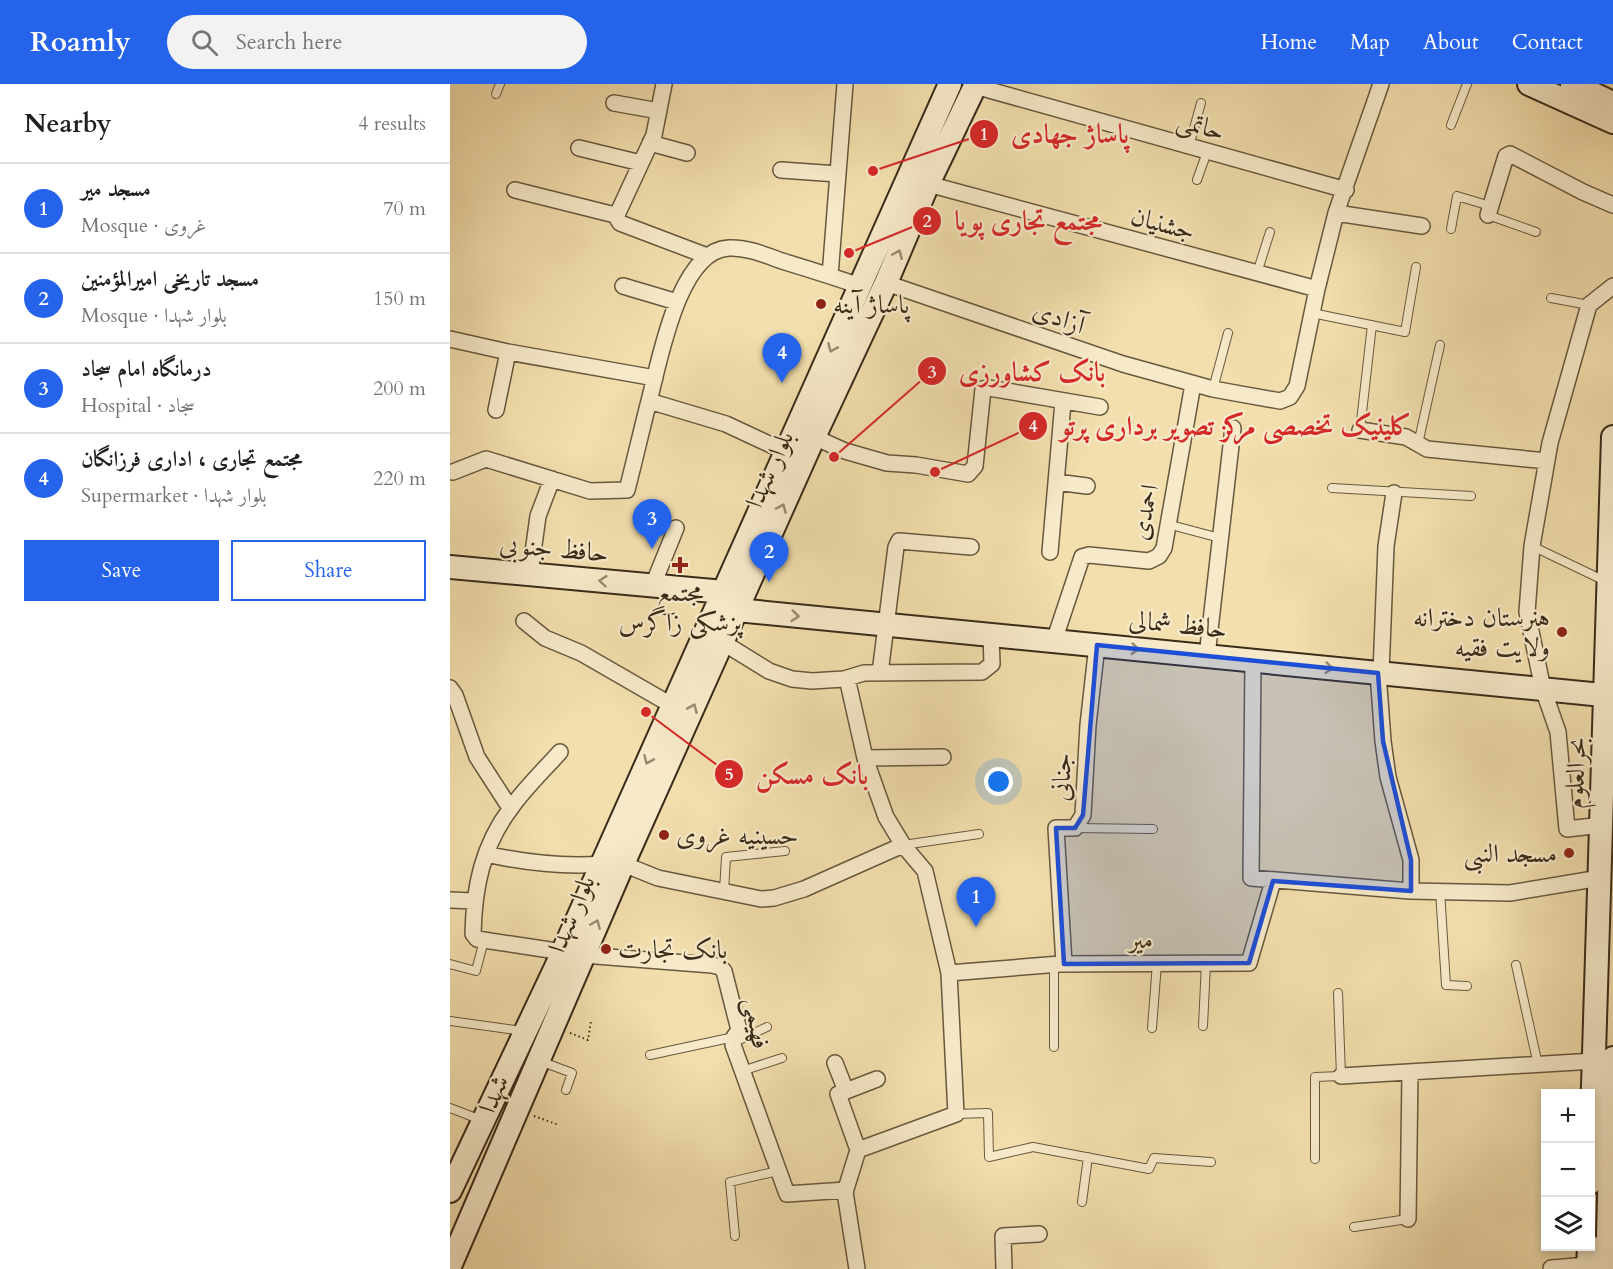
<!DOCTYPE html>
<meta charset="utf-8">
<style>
:root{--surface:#fff;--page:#f2f2f2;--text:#202124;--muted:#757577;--line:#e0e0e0;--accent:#2563eb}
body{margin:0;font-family:Cardo,Amiri,serif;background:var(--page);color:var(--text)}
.controls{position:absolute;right:18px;bottom:18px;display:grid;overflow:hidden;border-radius:0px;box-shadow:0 3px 9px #0003}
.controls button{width:54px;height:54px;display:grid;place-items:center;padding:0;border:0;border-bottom:2px solid var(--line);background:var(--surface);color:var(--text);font:30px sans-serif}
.you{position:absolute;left:549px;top:698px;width:21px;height:21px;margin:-15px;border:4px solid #fff;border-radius:50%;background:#1a73e8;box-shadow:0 0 0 9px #1a73e833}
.badge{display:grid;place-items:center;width:39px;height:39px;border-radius:50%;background:var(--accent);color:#fff;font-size:20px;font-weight:700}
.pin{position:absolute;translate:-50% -50px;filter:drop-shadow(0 2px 3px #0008)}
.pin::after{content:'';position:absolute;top:32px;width:21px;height:18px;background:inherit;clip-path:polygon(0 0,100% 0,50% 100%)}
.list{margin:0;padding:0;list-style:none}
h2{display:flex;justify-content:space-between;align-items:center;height:78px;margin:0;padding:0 24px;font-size:26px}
h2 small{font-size:20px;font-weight:400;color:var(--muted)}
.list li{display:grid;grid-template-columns:39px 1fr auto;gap:18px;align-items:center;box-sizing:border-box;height:90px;padding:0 24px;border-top:2px solid var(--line)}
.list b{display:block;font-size:22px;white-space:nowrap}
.list p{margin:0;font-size:20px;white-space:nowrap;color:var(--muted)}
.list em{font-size:20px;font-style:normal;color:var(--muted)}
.actions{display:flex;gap:12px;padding:18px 24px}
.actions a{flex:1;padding:14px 0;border:2px solid var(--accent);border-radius:0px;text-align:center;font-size:21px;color:var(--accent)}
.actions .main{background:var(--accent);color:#fff}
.icon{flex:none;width:33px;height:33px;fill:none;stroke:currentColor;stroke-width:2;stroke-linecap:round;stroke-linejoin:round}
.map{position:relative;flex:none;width:1163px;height:1185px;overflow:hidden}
header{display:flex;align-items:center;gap:36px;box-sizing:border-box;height:84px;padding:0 30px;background:var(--accent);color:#fff}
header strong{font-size:28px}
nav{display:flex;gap:33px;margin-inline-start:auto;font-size:21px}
.search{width:420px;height:54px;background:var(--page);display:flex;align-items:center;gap:15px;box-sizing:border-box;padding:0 21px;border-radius:33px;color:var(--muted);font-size:22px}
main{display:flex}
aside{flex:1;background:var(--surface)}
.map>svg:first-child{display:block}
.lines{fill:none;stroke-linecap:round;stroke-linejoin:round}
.lane-casing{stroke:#67583e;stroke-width:10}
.street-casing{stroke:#67583e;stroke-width:18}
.secondary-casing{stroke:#392b19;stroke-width:26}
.path{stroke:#392b19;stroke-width:2;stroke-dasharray:1.5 3;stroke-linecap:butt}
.lane{stroke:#f7eaca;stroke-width:8}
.street{stroke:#f7eaca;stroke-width:15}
.secondary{stroke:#f7eaca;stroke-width:22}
.oneway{stroke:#988a72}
.marked{fill:#1d4ed8;fill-opacity:0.2;stroke:#1d4ed8;stroke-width:4.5;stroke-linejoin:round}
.poi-dot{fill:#8f2418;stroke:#f7eaca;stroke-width:2}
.labels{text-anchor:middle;stroke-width:4.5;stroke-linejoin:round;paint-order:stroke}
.street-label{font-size:26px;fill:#392b19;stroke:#f7eaca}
.poi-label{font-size:26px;fill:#392b19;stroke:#f7eaca;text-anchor:start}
.leader{fill:none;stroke:#d62828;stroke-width:2}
.callout-dot{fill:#d62828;stroke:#f7eaca;stroke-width:2}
.mark-label{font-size:18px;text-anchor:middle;font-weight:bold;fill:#fff}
.callout-label{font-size:27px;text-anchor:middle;font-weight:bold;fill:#d62828;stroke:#f7eaca;stroke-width:4.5;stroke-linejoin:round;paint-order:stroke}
</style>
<header>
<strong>Roamly</strong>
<div class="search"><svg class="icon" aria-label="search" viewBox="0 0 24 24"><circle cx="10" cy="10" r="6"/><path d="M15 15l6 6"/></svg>Search here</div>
<nav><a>Home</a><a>Map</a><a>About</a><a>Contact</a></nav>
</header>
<main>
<aside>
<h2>Nearby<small>4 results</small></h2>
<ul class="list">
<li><span class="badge">1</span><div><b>مسجد میر</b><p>Mosque · غروی</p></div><em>70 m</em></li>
<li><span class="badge">2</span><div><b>مسجد تاریخی امیرالمؤمنین</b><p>Mosque · بلوار شهدا</p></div><em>150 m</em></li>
<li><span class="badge">3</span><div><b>درمانگاه امام سجاد</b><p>Hospital · سجاد</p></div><em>200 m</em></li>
<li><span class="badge">4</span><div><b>مجتمع تجاری ، اداری فرزانگان</b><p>Supermarket · بلوار شهدا</p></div><em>220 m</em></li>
</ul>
<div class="actions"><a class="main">Save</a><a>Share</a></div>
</aside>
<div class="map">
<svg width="1163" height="1185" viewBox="0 0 1163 1185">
<rect width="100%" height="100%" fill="#f2dfad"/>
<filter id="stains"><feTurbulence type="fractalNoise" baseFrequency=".00333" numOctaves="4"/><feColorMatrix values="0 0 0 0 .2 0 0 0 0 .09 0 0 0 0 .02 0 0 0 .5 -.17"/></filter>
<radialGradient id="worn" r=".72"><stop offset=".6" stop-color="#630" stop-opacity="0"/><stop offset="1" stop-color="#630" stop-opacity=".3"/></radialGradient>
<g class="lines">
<defs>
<path id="lane" d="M46,10L50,0
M1001,41L1017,0
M739,62L751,19
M747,96L757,68
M1038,131L1086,148
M1001,145L1007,112L1040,122
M807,189L820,148
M1101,214L1139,221
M862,229L955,248L966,183
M763,305L778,249
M910,346L922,241
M968,360L990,261
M882,404L1021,412
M717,440L770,454
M1082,462L1155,497
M625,744L703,745
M453,761L529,750
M274,807L276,773L335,767
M990,807L996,901L1017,902
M0,880L26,887L34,856
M604,880V963
M1066,881L1088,981
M0,937L73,947
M753,942L756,879
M702,944L707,879
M285,958L317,943
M200,971L284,953
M90,977L122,989L116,1006
M292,987L332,974
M0,1024L31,1036
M506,1030L538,1029L539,1073L583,1063L699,1085L704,1074L761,1078
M865,1075V993L891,992L888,909
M632,1118L638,1073
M904,1143L958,1135
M285,1152L280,1098L328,1087"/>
<path id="street" d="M525,2L896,106
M164,19L209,27
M200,59L237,69
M129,64L191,79
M331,86L388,90
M478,100L867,205
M65,106L165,131L170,139L257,172
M886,129L972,142
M1038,131L1056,72L1060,70L1133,108L1163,121
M166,133L204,51L214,0
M380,192L395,0
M436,199L673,280L763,305L830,317L840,313L847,302L867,205L886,129L931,0
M173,202L227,218
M0,255L58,268L205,294
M199,317L276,340L336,368
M46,326L58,268
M910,346L956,353L977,365L1097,377
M364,353L395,367L437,379L466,381L518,390L525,382L533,305L539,304L650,323
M3,388L36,375L140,407L177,406C185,375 192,344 200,313C210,275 229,166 279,164C297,163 315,171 332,177C358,185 384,193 410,202
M606,398L637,402
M600,468L613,318
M80,490L88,432L102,395
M203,501L226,444
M74,537L95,554L131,569L223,622
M604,557L632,473L639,471L699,477L709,472L714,464L743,300
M272,558L319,587L342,595L362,597L394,595L414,589L532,588L542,580L541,551
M757,572L783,344
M803,576L801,794L960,807L1060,809L1150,794
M430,589L446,463L449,457L521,463
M928,589L933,657L938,693L961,776V807
M931,589L936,462L944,409
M397,594L415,674L436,733L453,761L475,787L499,889L506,1030L408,1066L395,1108L407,1185
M0,604L5,611L27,673L60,724
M110,668C94,686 75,704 61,724C32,762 24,804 23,850L27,855L113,868
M415,674L493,673
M1152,741L1117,745L1108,648L1093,605L1077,528L1082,462L1100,359L1139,221L1163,202
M36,770C76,779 112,783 152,780
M173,780L208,794L311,815L324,814L354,805L453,761
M0,816L24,817
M133,871L262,881L270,883L274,887L289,946L284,953L283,961L337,1110L396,1106
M614,880L606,744H625L633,731L638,641L647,561
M499,889L610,880L799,879L823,797
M385,979L396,1007L388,1010L408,1066
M891,992L1144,977
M396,1007L427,995
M958,1135L960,989
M1101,1184L1138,1181
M554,1185L553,1152L589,1150"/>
<path id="secondary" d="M1079,0L1163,38
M1122,0L1163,19
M0,483L274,508
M287,526L1163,612
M1140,1099L1163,353
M0,1107L106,883L500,0
M0,1182L173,780L364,353L436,199L478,100L526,0
M1138,1185L1139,1162
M1157,1185L1163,974"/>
</defs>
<!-- lane casing -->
<use href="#lane" class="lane-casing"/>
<!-- street casing -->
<use href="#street" class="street-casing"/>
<!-- secondary casing -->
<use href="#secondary" class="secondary-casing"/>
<!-- path -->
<path class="path" d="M120,949L138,956L141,937
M84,1032L109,1041"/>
<!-- lane -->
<use href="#lane" class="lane"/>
<!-- street -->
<use href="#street" class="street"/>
<!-- secondary -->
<use href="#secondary" class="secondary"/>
</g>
<!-- one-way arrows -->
<defs><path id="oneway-chevron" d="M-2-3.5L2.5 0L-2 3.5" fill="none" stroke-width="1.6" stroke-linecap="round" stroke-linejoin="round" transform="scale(1.5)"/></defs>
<g class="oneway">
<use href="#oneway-chevron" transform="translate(448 170) rotate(-67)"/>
<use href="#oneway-chevron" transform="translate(382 264) rotate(114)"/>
<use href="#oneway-chevron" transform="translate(332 424) rotate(-66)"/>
<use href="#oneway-chevron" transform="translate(153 497) rotate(-175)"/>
<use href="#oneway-chevron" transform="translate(345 532) rotate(6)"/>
<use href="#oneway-chevron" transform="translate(685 565) rotate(6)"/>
<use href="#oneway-chevron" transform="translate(879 584) rotate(6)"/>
<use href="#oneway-chevron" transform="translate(243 624) rotate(-66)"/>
<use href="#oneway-chevron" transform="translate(198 676) rotate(114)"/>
<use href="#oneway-chevron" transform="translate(146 840) rotate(-67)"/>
</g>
<!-- marked area -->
<path class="marked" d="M647,561L928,589L933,657L961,776V807L823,797L799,879L614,880L606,744H625L633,731Z"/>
<!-- markers -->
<g class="poi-dot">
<circle cx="371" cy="220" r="6"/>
<path d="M227 472h6v6h6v6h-6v6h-6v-6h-6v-6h6z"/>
<circle cx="1112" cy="548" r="6"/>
<circle cx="214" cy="751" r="6"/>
<circle cx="1119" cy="769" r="6"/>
<circle cx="156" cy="865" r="6"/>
</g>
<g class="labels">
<!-- street labels -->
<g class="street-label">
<text transform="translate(751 41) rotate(16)" y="9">حاتمی</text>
<text transform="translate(713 139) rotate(15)" y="9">جشنیان</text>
<text transform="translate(609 233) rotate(19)" y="9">آزادی</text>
<text transform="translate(319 385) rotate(-66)" y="9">بلوار شهدا</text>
<text transform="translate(694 428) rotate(-78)" y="9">احمدی</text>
<text transform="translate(104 464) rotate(5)" y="9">حافظ جنوبی</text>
<text transform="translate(728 540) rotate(6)" y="9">حافظ شمالی</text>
<text transform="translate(1125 689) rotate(-88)" y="9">بحرالعلوم</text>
<text transform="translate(611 693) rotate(-87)" y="9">جنانی</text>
<text transform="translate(121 830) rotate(-67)" y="9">بلوار شهدا</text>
<text x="691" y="864">میر</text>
<text transform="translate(308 939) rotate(81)" y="9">فهیمی</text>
<text transform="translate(43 1010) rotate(-67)" y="9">شهدا</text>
</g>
<!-- poi labels -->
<g class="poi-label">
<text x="383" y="229">پاساژ آینه</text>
<text x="230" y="517" text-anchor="middle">مجتمع<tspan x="230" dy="30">پزشکی زاگرس</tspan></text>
<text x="1100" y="542" text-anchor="end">هنرستان دخترانه<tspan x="1100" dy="30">ولایت فقیه</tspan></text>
<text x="226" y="760">حسینیه غروی</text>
<text x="1107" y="778" text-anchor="end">مسجد النبی</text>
<text x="168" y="874">بانک تجارت</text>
</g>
</g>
<!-- callouts -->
<path class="leader" d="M423 87L534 50M399 169L477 137M384 373L482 287M485 388L583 342M196 628L279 690"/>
<g class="callout-dot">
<circle cx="423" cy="87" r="6"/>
<circle cx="399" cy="169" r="6"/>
<circle cx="384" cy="373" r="6"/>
<circle cx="485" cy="388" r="6"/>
<circle cx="196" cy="628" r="6"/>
<circle cx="534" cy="50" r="15"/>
<circle cx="477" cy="137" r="15"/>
<circle cx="482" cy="287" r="15"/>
<circle cx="583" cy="342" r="15"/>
<circle cx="279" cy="690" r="15"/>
</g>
<g class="mark-label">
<text x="534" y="56">1</text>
<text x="477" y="143">2</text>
<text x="482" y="294">3</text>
<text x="583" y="348">4</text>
<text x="279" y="696">5</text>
</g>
<g class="callout-label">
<text x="620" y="59">پاساژ جهادی</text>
<text x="578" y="146">مجتمع تجاری پویا</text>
<text x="582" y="297">بانک کشاورزی</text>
<text x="786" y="351">کلینیک تخصصی مرکز تصویر برداری پرتو</text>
<text x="362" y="700">بانک مسکن</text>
</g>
<rect width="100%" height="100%" filter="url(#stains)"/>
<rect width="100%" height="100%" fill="url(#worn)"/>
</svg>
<div class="controls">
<button>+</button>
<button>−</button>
<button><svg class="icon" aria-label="layers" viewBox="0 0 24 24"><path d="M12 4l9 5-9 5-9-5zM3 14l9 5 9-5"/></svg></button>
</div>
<div class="you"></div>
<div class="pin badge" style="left:526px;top:843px">1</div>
<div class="pin badge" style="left:319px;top:498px">2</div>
<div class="pin badge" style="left:202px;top:465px">3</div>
<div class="pin badge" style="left:332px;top:299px">4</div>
</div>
</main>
